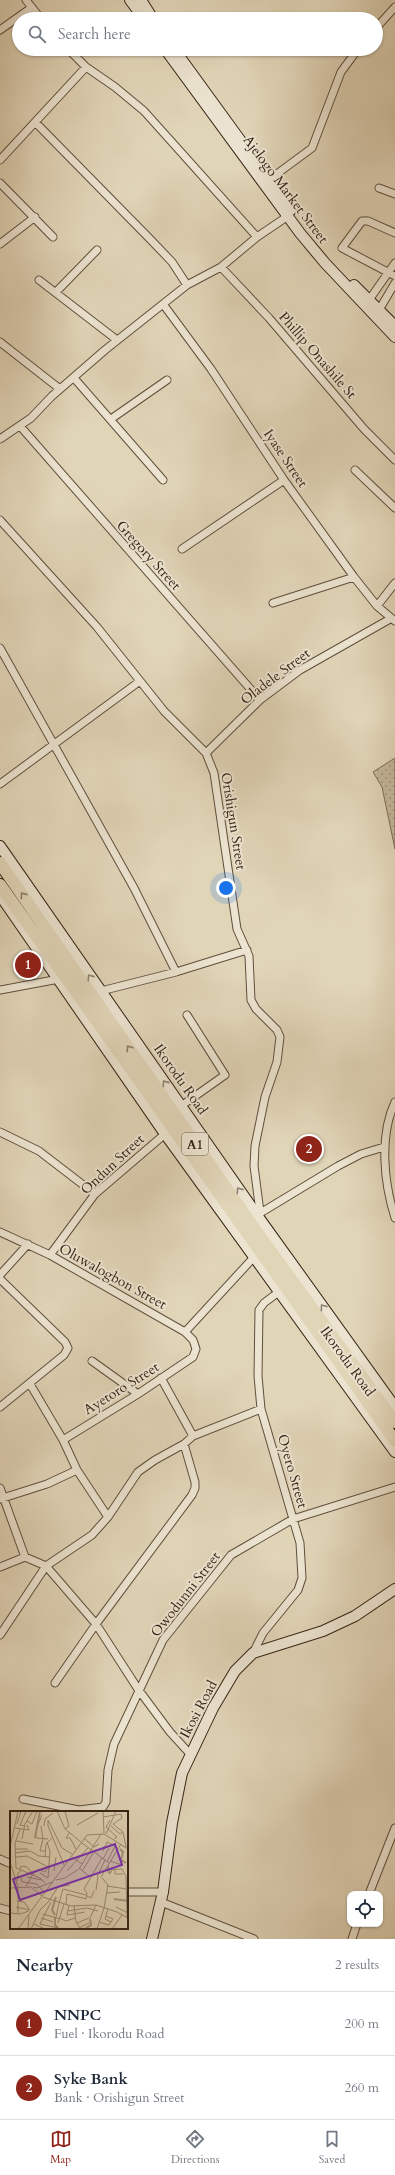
<!DOCTYPE html>
<meta charset="utf-8">
<style>
:root{--surface:#fff;--page:#f2f2f3;--text:#1f2937;--muted:#747a83;--line:#e0e1e3;--accent:#8f2418}
body{margin:0;font-family:Cardo,serif;background:var(--page);color:var(--text)}
.controls{position:absolute;right:12px;bottom:12px;display:grid;overflow:hidden;border-radius:8px;box-shadow:0 1px 3px #0004}
.controls button{width:36px;height:36px;display:grid;place-items:center;padding:0;border:0;border-bottom:1px solid var(--line);background:var(--surface);color:var(--text);font:20px sans-serif}
.you{position:absolute;left:226px;top:888px;width:14px;height:14px;margin:-10px;border:3px solid #fff;border-radius:50%;background:#1a73e8;box-shadow:0 0 0 6px #1a73e833}
.badge{display:grid;place-items:center;width:26px;height:26px;border-radius:50%;background:var(--accent);color:#fff;font-size:13px;font-weight:700}
.pin{position:absolute;translate:-50% -50%;border:2px solid #fff;box-shadow:0 1px 4px #0006}
.list{margin:0;padding:0;list-style:none}
h2{display:flex;justify-content:space-between;align-items:center;height:52px;margin:0;padding:0 16px;font-size:17px}
h2 small{font-size:13px;font-weight:400;color:var(--muted)}
.list li{display:grid;grid-template-columns:26px 1fr auto;gap:12px;align-items:center;box-sizing:border-box;height:64px;padding:0 16px;border-top:1px solid var(--line)}
.list b{display:block;font-size:15px;white-space:nowrap}
.list p{margin:0;font-size:13px;white-space:nowrap;color:var(--muted)}
.list em{font-size:13px;font-style:normal;color:var(--muted)}
.icon{flex:none;width:22px;height:22px;fill:none;stroke:currentColor;stroke-width:2;stroke-linecap:round;stroke-linejoin:round}
.map{position:relative;flex:none;width:395px;height:1939px;overflow:hidden}
.search{position:absolute;background:var(--surface);box-shadow:0 1px 3px #0004;left:12px;right:12px;top:12px;height:44px;display:flex;align-items:center;gap:10px;box-sizing:border-box;padding:0 14px;border-radius:22px;color:var(--muted);font-size:15px}
.sheet{height:180px;background:var(--surface)}
nav{display:flex;justify-content:space-around;align-items:center;box-sizing:border-box;height:56px;border-top:1px solid var(--line);background:var(--surface);font-size:11px;color:var(--muted)}
nav a{display:grid;justify-items:center;gap:2px}
nav .on{color:var(--accent)}
.map>svg:first-child{display:block}
.grass{fill:url(#grass-dots);stroke:#7c6c58}
.lines{fill:none;stroke-linecap:round;stroke-linejoin:round}
.street-casing{stroke:#5f4f3d;stroke-width:9}
.secondary-casing{stroke:#342214;stroke-width:12}
.highway-casing{stroke:#342214;stroke-width:14}
.street{stroke:#ece4d1;stroke-width:7}
.secondary{stroke:#ece4d1;stroke-width:10}
.highway{stroke:#e1d5b8;stroke-width:12}
.oneway{stroke:#8a7c66}
.oneway2{stroke:#908372}
.labels{text-anchor:middle;stroke-width:4;stroke-linejoin:round;paint-order:stroke}
.shield{fill:#ece4d1;stroke:#6b5c4d;stroke-width:1}
.shield-label{font-size:13px;font-weight:bold;fill:#342214}
.street-label{font-size:14px;fill:#342214;stroke:#ece4d1}
.inset-river{fill:none;stroke:#a69880;stroke-width:2}
.inset-road{fill:none;stroke:#9c8d76;stroke-width:1}
.view{fill:#7b2cbf;fill-opacity:0.15;stroke:#7b2cbf;stroke-width:2}
.inset-edge{fill:none;stroke:#342214;stroke-width:2}
</style>
<div class="map">
<svg width="395" height="1939" viewBox="0 0 395 1939">
<defs>
<pattern id="grass-dots" width="8" height="8" patternUnits="userSpaceOnUse"><rect width="8" height="8" fill="#c4b79c"/><path d="M2 2h.1M6 6h.1" fill="none" stroke="#a0947e" stroke-width="1.8" stroke-linecap="round"/></pattern>
</defs>
<rect width="100%" height="100%" fill="#e1d5b8"/>
<filter id="stains"><feTurbulence type="fractalNoise" baseFrequency=".005" numOctaves="4"/><feColorMatrix values="0 0 0 0 .2 0 0 0 0 .09 0 0 0 0 .02 0 0 0 .5 -.17"/></filter>
<radialGradient id="worn" r=".72"><stop offset=".6" stop-color="#630" stop-opacity="0"/><stop offset="1" stop-color="#630" stop-opacity=".3"/></radialGradient>
<!-- grass -->
<path class="grass" d="M395,758V849L382,787L373,772Z"/>
<g class="lines">
<defs>
<path id="street" d="M26,0L41,19
M376,28L395,7
M0,30L31,8
M68,49L86,67L115,87L144,111L257,237
M35,122L150,239L172,262L187,285
M0,160L86,67
M270,179L312,148L341,72L358,49
M0,183L53,237
M379,188L395,194
M395,233L368,221H362L342,248L395,276
M0,244L35,217
M221,267L269,318L364,429L395,460
M39,280L117,340
M56,292L97,250
M369,300L395,263
M163,304L211,369L284,480L354,577L377,606L395,621
M379,310L395,283
M0,342L60,389
M74,378L163,480
M111,419L167,380
M20,426L260,700
M0,439L31,418L52,396L105,350L187,285L221,267L257,237L288,216
M355,470L395,508
M0,520L97,627L164,711L206,753L214,773L237,929L249,956L251,1000L256,1009L277,1030L280,1037L277,1062L265,1097L255,1146L254,1166L260,1212
M182,549L284,480
M273,603L354,577
M377,606L395,583
M0,648L134,888L176,972
M206,753L260,700L300,670L390,619
M0,784L140,681
M0,990L59,979
M101,991L176,972L247,950
M395,1102C379,1136 384,1183 395,1218
M181,1106L225,1075L187,1015
M0,1132L39,1151L95,1194
M257,1215L338,1166L361,1154L384,1147
M0,1232L50,1255L185,1332L193,1340L196,1349L193,1357L138,1394L63,1440
M50,1255L95,1194L165,1134
M0,1275L28,1244
M0,1279L65,1342L68,1348L64,1355L0,1407
M185,1332L255,1256
M92,1361L138,1394
M161,1378L193,1436
M30,1384L63,1440L77,1470L108,1517
M0,1488L25,1557
M0,1499L47,1484L77,1470
M0,1567L25,1557L46,1566L96,1624L138,1689L170,1732L190,1754
M0,1635L46,1566L92,1535L108,1517L138,1472L155,1460L184,1444L193,1436L261,1409
M253,1653L263,1633L298,1590L302,1578L300,1543L261,1409L258,1376L259,1310L264,1303L280,1291
M55,1683L96,1624L192,1495L195,1488V1482L184,1444
M23,1799L79,1810L103,1807L106,1802L108,1770L114,1744L163,1640L231,1555L293,1519L395,1487
M0,1859L11,1864
M127,1892H163
M369,1894L395,1828
M161,1902L254,1939
M0,1908L11,1911
M352,1939L357,1924"/>
<path id="secondary" d="M130,0L144,19
M141,0L153,19
M165,49L300,233L325,263L395,337
M174,49L291,210
M354,285L395,326
M0,846L257,1215L395,1407
M2,898L165,1134L395,1452
M152,1939L163,1892L172,1823L182,1773L213,1708L235,1671L253,1653L323,1631L355,1616L395,1589"/>
<path id="highway" d="M0,863L259,1235L395,1422
M0,885L395,1441"/>
</defs>
<!-- street casing -->
<use href="#street" class="street-casing"/>
<!-- secondary casing -->
<use href="#secondary" class="secondary-casing"/>
<!-- highway casing -->
<use href="#highway" class="highway-casing"/>
<!-- street -->
<use href="#street" class="street"/>
<!-- secondary -->
<use href="#secondary" class="secondary"/>
<!-- highway -->
<use href="#highway" class="highway"/>
</g>
<!-- one-way arrows -->
<defs><path id="oneway-chevron" d="M-2-3.5L2.5 0L-2 3.5" fill="none" stroke-width="1.6" stroke-linecap="round" stroke-linejoin="round"/></defs>
<g class="oneway">
<use href="#oneway-chevron" transform="translate(23 895) rotate(-125)"/>
<use href="#oneway-chevron" transform="translate(129 1048) rotate(-124)"/>
</g>
<g class="oneway2">
<use href="#oneway-chevron" transform="translate(90 977) rotate(-125)"/>
<use href="#oneway-chevron" transform="translate(165 1083) rotate(-125)"/>
<use href="#oneway-chevron" transform="translate(239 1190) rotate(-125)"/>
<use href="#oneway-chevron" transform="translate(323 1307) rotate(-126)"/>
</g>
<g class="labels">
<!-- shield labels -->
<rect class="shield" x="182" y="1133" width="26" height="22" rx="3"/>
<g class="shield-label">
<text x="195" y="1149">A1</text>
</g>
<!-- street labels -->
<g class="street-label">
<text transform="translate(286 189) rotate(53)" y="5">Ajelogo Market Street</text>
<text transform="translate(318 355) rotate(49)" y="5">Phillip Onashile St</text>
<text transform="translate(286 458) rotate(56)" y="5">Iyase Street</text>
<text transform="translate(149 555) rotate(48)" y="5">Gregory Street</text>
<text transform="translate(275 676) rotate(-37)" y="5">Oladele Street</text>
<text transform="translate(234 821) rotate(81)" y="5">Orishigun Street</text>
<text transform="translate(181 1079) rotate(55)" y="5">Ikorodu Road</text>
<text transform="translate(112 1164) rotate(-43)" y="5">Ondun Street</text>
<text transform="translate(113 1276) rotate(29)" y="5">Oluwalogbon Street</text>
<text transform="translate(348 1361) rotate(54)" y="5">Ikorodu Road</text>
<text transform="translate(121 1388) rotate(-32)" y="5">Ayetoro Street</text>
<text transform="translate(293 1471) rotate(74)" y="5">Oyero Street</text>
<text transform="translate(185 1594) rotate(-52)" y="5">Owodunni Street</text>
<text transform="translate(198 1709) rotate(-62)" y="5">Ikosi Road</text>
</g>
</g>
<!-- overview -->
<g transform="translate(10 1811)">
<rect width="118" height="118" fill="#e1d5b8"/>
<path class="inset-river" d="M25,27L30,0M110,38L113,41L111,49L116,52M104,88L118,90M45,104L42,99L46,86M45,107V114L49,118M75,118L81,114L80,108"/>
<path class="inset-road" d="M47,0L55,18L71,31M93,0L94,22M93,6L111,3L112,7L103,13M38,9V15L54,54M38,9L52,37L62,43M100,9L96,16L107,26L104,28M17,10L22,13L27,0M7,13L11,0M103,13L113,21L116,36M67,14L88,2M15,15L10,14L16,0M31,15L33,28L30,40H35M34,15L35,8L43,2M101,15L110,23L113,21M27,16L32,4M5,17L19,19L17,14M10,18L5,32L6,57L30,67L35,72M55,18L59,15L55,0M59,22L56,27H60L66,38M96,23L106,0M26,27L38,28M12,28L15,13L23,0M75,28L84,36L89,33M6,30L23,33M72,32L99,52M0,36L8,0M5,38H18M93,40L97,31L105,35M5,42L20,40L29,45L40,46M6,46L17,45L40,57M35,46L36,33L42,27M62,46L72,53M93,48L99,37M100,50L112,54M0,51L8,76M97,51L106,33M69,57L79,65M10,58L11,55L17,56L23,63L16,75M105,58V63H113M73,59L83,42M95,59L112,58L116,65L117,106M44,60L46,46M57,60L78,37M30,62L38,67L40,40L37,31M98,62V55L100,63L102,59M23,63L29,58L35,61L38,56M17,66L32,69M87,66L95,49M91,66L111,33M11,67L12,71L27,73L34,81M92,67L98,74L94,97M46,69L55,67L69,58L91,23M7,70L8,62L12,59M97,75L117,78M23,76L27,77L42,71M0,77L21,76L32,85M86,79L88,66M96,82L110,81M77,85L81,87L84,80M33,86L61,95L86,94L107,101L118,107V118M7,90L14,91L19,98M39,90L48,76L60,74M41,91L30,113L48,117M49,92L53,78L76,84M56,93L57,83L76,88L77,82L74,78L92,47M59,94L57,104L75,101M64,94L66,111L71,118M6,96L20,99M106,96L118,102M98,98L95,108L101,111M58,100L77,97L88,100M0,102L10,103L19,100M8,102V76M33,103L50,108M46,106L49,92M31,107L43,111M50,107L56,110L65,107M80,107L86,94M89,111L99,114L103,108L96,105M48,112L54,93M67,112L79,107M24,113L35,118M8,118L77,24L94,23L118,38M18,118L19,104M21,118L30,99L39,90M67,118L79,112M78,118H87L94,97M102,118L112,104"/>
<path class="view" d="M105,33L112,54L10,89L3,68Z"/>
<rect width="118" height="118" class="inset-edge"/>
</g>
<rect width="100%" height="100%" filter="url(#stains)"/>
<rect width="100%" height="100%" fill="url(#worn)"/>
</svg>
<div class="controls">
<button><svg class="icon" aria-label="locate" viewBox="0 0 24 24"><circle cx="12" cy="12" r="6"/><path d="M12 2v4M12 18v4M2 12h4M18 12h4"/></svg></button>
</div>
<div class="you"></div>
<div class="pin badge" style="left:28px;top:965px">1</div>
<div class="pin badge" style="left:309px;top:1149px">2</div>
<div class="search"><svg class="icon" aria-label="search" viewBox="0 0 24 24"><circle cx="10" cy="10" r="6"/><path d="M15 15l6 6"/></svg>Search here</div>
</div>
<section class="sheet">
<h2>Nearby<small>2 results</small></h2>
<ul class="list">
<li><span class="badge">1</span><div><b>NNPC</b><p>Fuel · Ikorodu Road</p></div><em>200 m</em></li>
<li><span class="badge">2</span><div><b>Syke Bank</b><p>Bank · Orishigun Street</p></div><em>260 m</em></li>
</ul>
</section>
<nav>
<a class="on"><svg class="icon" aria-label="map" viewBox="0 0 24 24"><path d="M3 6l6-2 6 2 6-2v14l-6 2-6-2-6 2zM9 4v14M15 6v14"/></svg>Map</a>
<a><svg class="icon" aria-label="directions" viewBox="0 0 24 24"><path d="M12 3l9 9-9 9-9-9zM9 14v-3h6M13 9l2 2-2 2"/></svg>Directions</a>
<a><svg class="icon" aria-label="saved" viewBox="0 0 24 24"><path d="M7 4h10v16l-5-4-5 4z"/></svg>Saved</a>
</nav>
